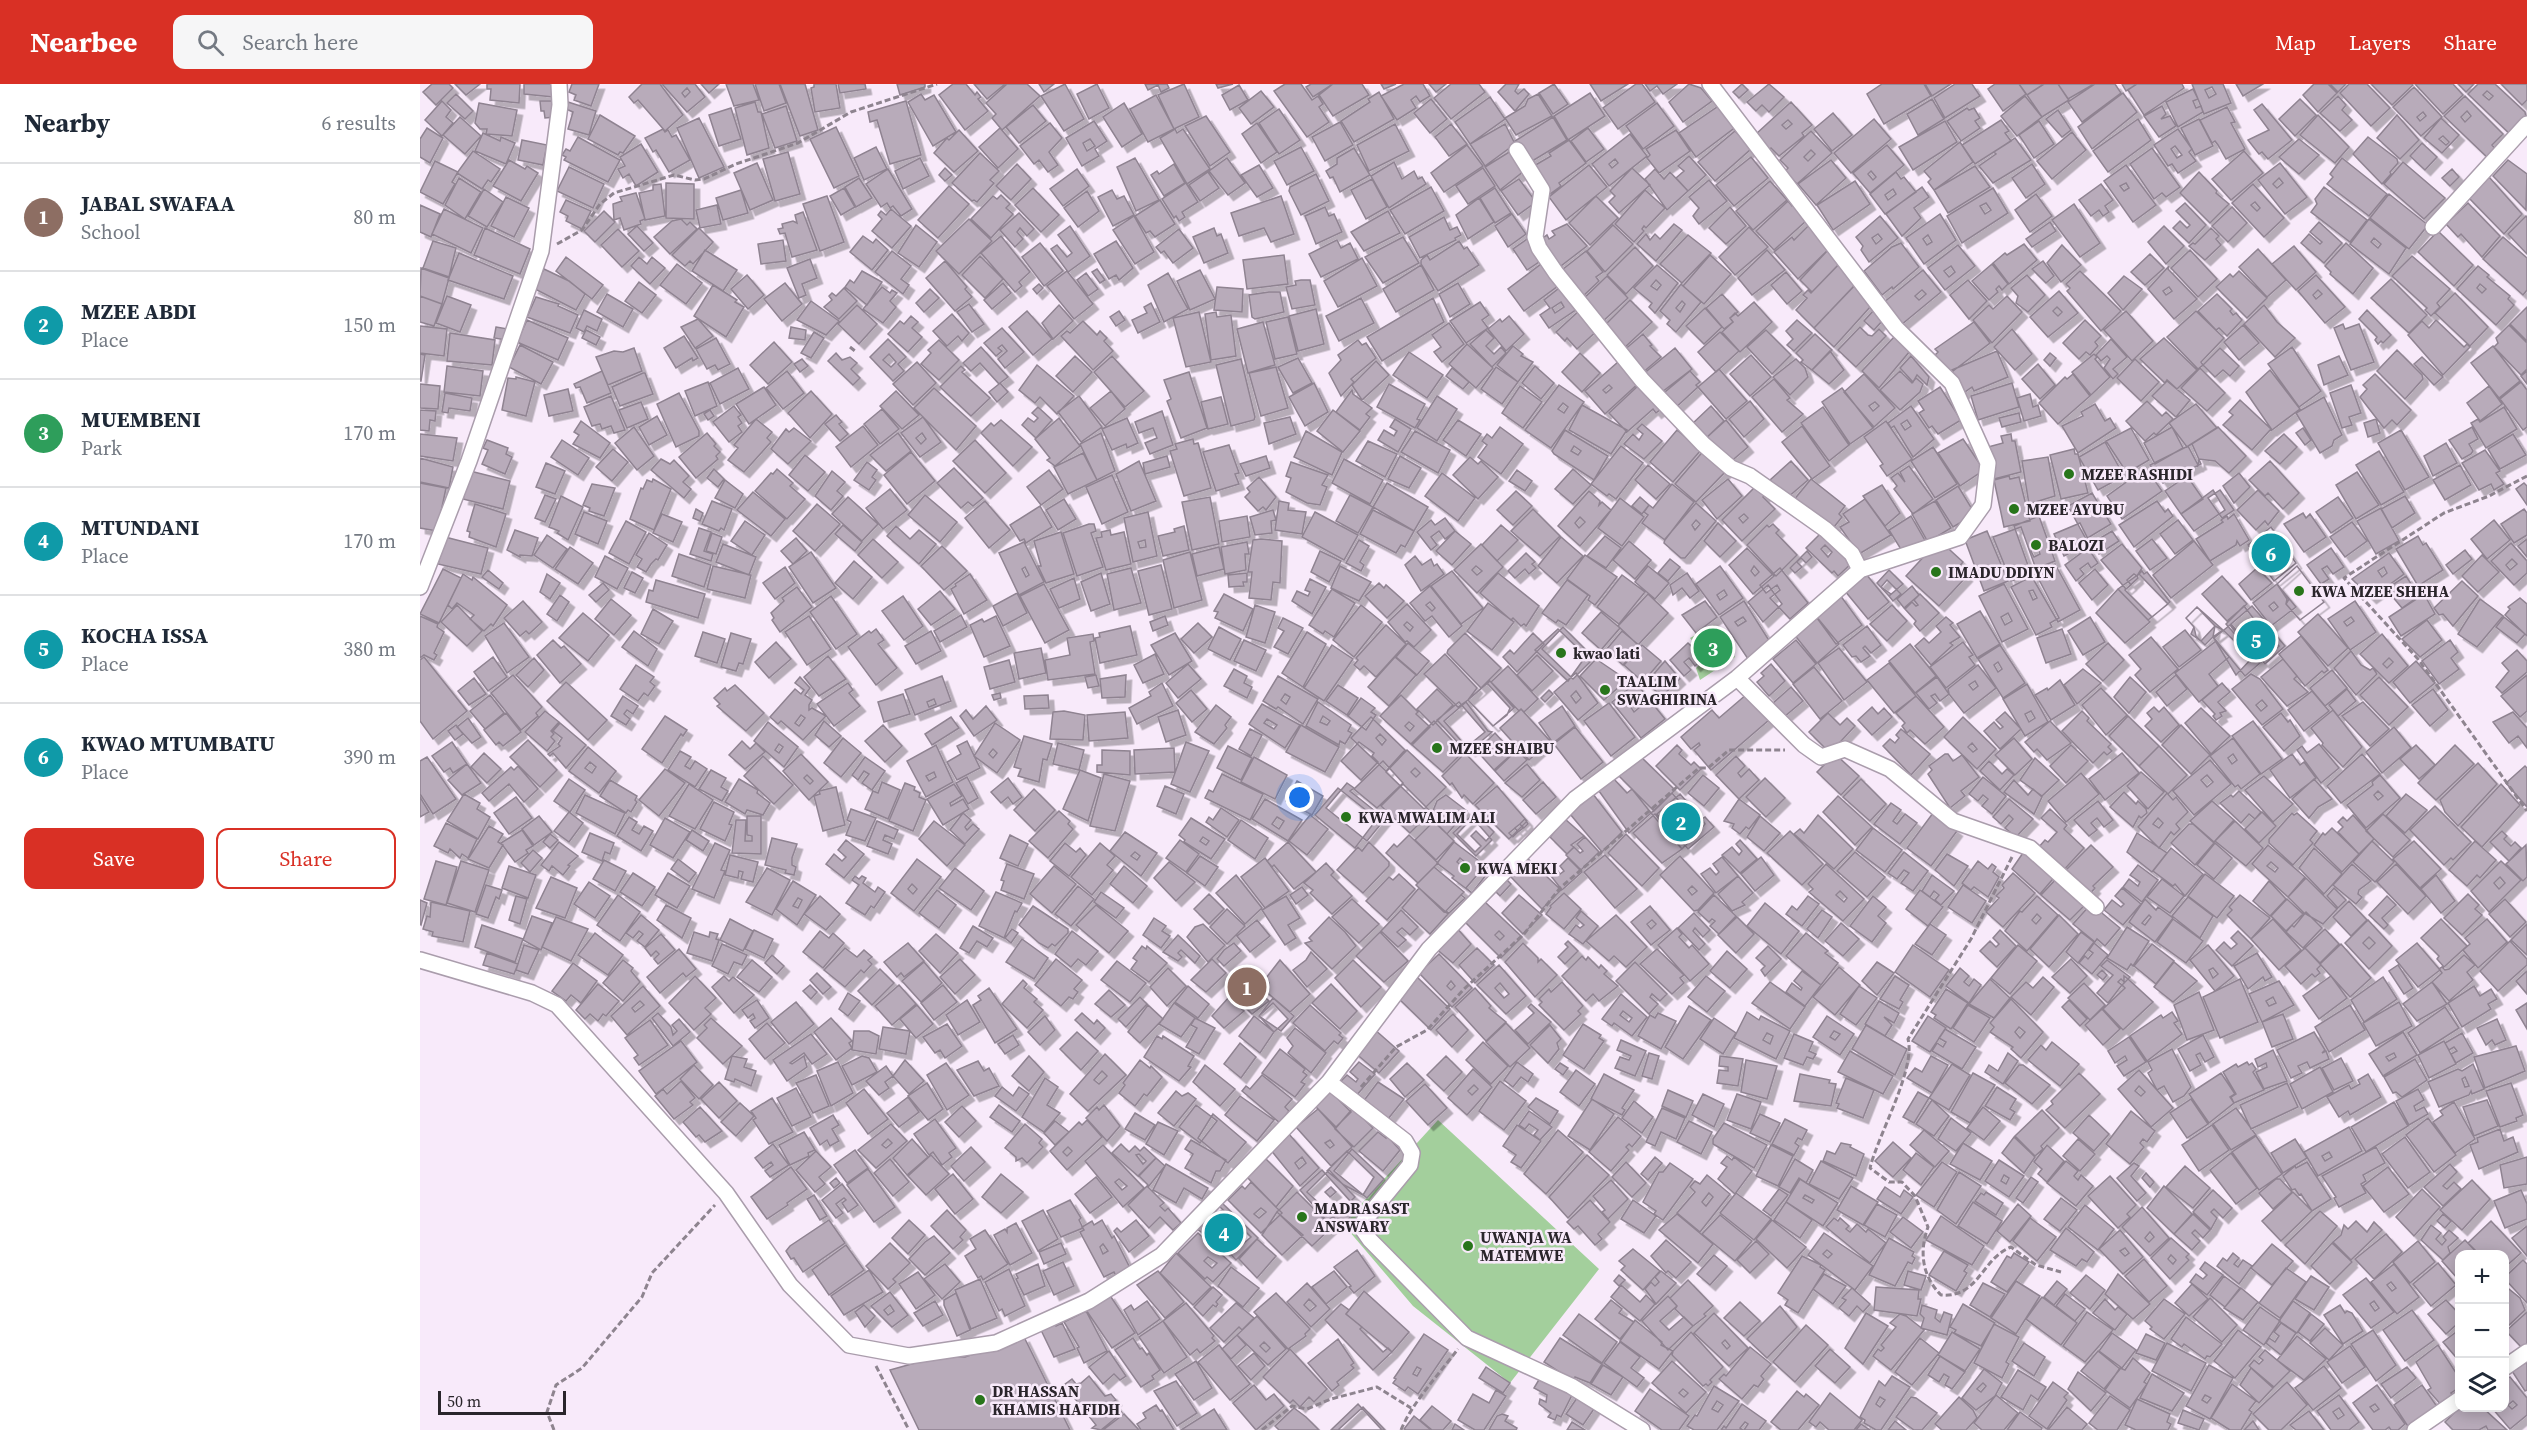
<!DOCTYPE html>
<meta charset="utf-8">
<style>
:root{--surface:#fff;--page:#f6f6f7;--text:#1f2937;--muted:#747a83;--line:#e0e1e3;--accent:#d93025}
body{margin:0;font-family:"Source Serif 4",serif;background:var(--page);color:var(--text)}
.controls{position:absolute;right:18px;bottom:18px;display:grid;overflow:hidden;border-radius:12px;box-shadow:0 3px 15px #0003}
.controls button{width:54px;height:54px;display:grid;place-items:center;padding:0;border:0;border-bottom:2px solid var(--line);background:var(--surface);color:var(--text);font:30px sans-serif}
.scale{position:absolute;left:18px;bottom:15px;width:128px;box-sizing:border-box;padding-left:6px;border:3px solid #2a252b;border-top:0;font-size:16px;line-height:21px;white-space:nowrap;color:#2a252b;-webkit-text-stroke:4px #f8eafa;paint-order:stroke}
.you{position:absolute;left:880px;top:714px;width:21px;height:21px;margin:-15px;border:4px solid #fff;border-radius:50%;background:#1a73e8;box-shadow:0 0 0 9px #1a73e833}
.badge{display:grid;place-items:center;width:39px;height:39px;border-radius:50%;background:var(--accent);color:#fff;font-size:20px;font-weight:700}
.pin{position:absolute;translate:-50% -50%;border:3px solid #fff;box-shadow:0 2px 6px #0006}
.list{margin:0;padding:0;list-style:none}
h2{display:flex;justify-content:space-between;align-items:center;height:78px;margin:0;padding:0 24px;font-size:26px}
h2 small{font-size:20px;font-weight:400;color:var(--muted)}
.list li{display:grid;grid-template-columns:39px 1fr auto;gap:18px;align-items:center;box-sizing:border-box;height:108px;padding:0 24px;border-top:2px solid var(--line)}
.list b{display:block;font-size:22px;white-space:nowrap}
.list p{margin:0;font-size:20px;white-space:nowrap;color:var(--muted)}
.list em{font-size:20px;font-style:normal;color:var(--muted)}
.actions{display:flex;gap:12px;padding:18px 24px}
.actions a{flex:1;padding:14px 0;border:2px solid var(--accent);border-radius:12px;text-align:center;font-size:21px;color:var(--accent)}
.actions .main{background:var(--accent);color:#fff}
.icon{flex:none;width:33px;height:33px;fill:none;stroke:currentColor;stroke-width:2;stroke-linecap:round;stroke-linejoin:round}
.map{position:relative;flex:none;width:2107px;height:1346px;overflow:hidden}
header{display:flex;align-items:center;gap:36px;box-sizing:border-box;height:84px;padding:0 30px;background:var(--accent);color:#fff}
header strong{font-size:28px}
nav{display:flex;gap:33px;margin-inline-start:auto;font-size:21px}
.search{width:420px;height:54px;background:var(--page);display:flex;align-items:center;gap:15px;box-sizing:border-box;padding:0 21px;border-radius:12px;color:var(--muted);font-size:22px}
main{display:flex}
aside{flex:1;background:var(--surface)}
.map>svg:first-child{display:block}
.green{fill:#a3cf9c}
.building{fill:#b8abba;stroke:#8f8391;stroke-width:1.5;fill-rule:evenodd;filter:url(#shadow)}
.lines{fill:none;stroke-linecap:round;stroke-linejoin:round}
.minor-casing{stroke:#aa9dac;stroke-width:18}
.path{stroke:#8e848f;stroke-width:3;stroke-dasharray:6 3;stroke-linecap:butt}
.minor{stroke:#fff;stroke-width:15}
.poi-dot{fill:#28751b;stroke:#f8eafa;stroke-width:2}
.labels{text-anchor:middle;stroke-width:5;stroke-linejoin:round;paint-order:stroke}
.poi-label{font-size:16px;font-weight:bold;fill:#2a252b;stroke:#f8eafa;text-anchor:start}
</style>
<header>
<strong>Nearbee</strong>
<div class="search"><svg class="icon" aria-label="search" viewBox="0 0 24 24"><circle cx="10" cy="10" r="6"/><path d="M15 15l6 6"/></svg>Search here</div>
<nav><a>Map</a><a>Layers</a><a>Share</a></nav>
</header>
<main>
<aside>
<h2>Nearby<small>6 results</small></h2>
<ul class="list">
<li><span class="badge" style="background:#8d6e63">1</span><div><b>JABAL SWAFAA</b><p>School</p></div><em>80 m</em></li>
<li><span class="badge" style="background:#0f9aa8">2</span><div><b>MZEE ABDI</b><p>Place</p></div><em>150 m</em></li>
<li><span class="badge" style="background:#2e9e5b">3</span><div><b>MUEMBENI</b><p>Park</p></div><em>170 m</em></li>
<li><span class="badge" style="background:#0f9aa8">4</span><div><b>MTUNDANI</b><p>Place</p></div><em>170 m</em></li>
<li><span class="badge" style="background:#0f9aa8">5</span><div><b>KOCHA ISSA</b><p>Place</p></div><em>380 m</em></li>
<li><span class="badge" style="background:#0f9aa8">6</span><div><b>KWAO MTUMBATU</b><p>Place</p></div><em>390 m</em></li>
</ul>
<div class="actions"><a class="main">Save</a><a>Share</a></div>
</aside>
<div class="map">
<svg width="2107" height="1346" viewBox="0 0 2107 1346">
<defs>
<filter id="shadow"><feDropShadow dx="5.5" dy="5.5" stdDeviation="0" flood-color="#0004"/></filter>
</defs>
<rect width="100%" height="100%" fill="#f8eafa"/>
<!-- green -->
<path class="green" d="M1294,541L1315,573L1280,596L1276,584L1287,574L1270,554Z
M1018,1036L1179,1185L1090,1299L993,1222L923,1140Z"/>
<!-- building -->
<path class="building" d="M12,0H29L33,4L16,21L3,8Z
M35,0H60L46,11Z
M67,0H100L99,19L70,16L71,5H67Z
M104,0H133V13L104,10Z
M152,0H179L171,22L154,16L156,11L149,8Z
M222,0H240L263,31L245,47L218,16L214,19L209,13Z
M242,0H275L285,13L267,28ZM267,4L270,8L265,13L262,9Z
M281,0H299L289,9Z
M306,0H333L339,16L314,22Z
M335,0H359L366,19L344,27Z
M360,0H385L398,46L380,52Z
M394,0H416L420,24L395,28L391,4L394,3Z
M418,0H445L446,5L420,9Z
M477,0H505V3L480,11Z
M533,0H546L555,11L557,8L561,13L558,15L568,27L545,46L519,11Z
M554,0H585L567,15Z
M587,0H607L620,12L582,46L572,34L576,30L566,19Z
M619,0H634L624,8Z
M645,0L664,35L644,47L621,12Z
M677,0L689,24L669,35L657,10Z
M725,0H747L749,4L741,8L738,1L728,6Z
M764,0L779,33L754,45L738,11Z
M796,0H813L798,4Z
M865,0H881L892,16L898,12L903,20L899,23L909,38L887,53L854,7Z
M891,0H913L893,13L886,3Z
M913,0H942L949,11L913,32L899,11Z
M961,0H976L964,5Z
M984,0H1003L1010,12L1000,18L996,12L991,16L996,24L977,36L961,12Z
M1009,0H1026L1016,8Z
M1031,0H1059L1065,8L1031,35L1014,14Z
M1086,0H1099L1095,7L1098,10L1104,5L1109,10L1095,27L1078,8Z
M1134,0L1148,20L1133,30L1119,9Z
M1170,0H1208L1181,17Z
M1216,0H1222L1235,18L1198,45L1183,24Z
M1225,0H1257L1243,10L1237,2L1230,7Z
M1269,0L1281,4L1292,17L1263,38L1249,18Z
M1322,0L1328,6L1319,14L1313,8Z
M1349,0L1364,13L1349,28L1342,21L1336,27L1327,18Z
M1462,0H1504L1511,12L1464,40L1447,10Z
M1505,0H1531L1512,12Z
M1535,0H1552L1560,12L1525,34L1514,14Z
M1575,0H1599L1606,10L1583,27L1568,5Z
M1599,0H1624L1607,11Z
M1624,0H1638L1649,16L1622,33L1607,11Z
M1638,0H1674L1648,15Z
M1675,0H1695L1701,9L1662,38L1648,18Z
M1702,0H1717L1706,7Z
M1717,0H1762L1764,4L1724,31L1708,6Z
M1772,0H1803L1811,19L1784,30ZM1792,3L1796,10L1789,14L1785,6Z
M1816,0H1843L1823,12Z
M1894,0H1908L1917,9L1898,28L1883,11Z
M1910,0H1926L1918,8Z
M1929,0H1947L1970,24L1951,42L1920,9Z
M1951,0H1992L1993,1L1972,21Z
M1995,0H2033L2043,11L2023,30Z
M2038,0H2054L2046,8Z
M2058,0H2075L2105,28L2107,38L2092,52L2048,10ZM2067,7L2073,12L2069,16L2063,11Z
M2081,0H2107V16L2102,21Z
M819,1L828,16L810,26L802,11Z
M1994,3L2022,33L2001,52L1973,23ZM2003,28L2006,32L2000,37L1997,33Z
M1773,5L1778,15L1773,17L1776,24L1781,22L1783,28L1758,43L1746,18Z
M841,7L854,23L831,40L819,24Z
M959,8L974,35L934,58L921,37L950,18L948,15Z
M1170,9L1185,32L1148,56L1134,32Z
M1703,9L1717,28L1672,65L1658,43Z
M36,10L53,27L45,35L27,19Z
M501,10L505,16L514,11L536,48L513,62L488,18Z
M1118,10L1132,32L1096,51L1085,34L1105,22L1108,15Z
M736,11L754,45L728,58L710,25Z
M1605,12L1622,33L1597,52L1581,32Z
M1918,12L1926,21L1922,26L1932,36L1920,47L1900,29Z
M2045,12L2083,50L2072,61L2078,68L2070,76L2024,32ZM2047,27L2051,32L2045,38L2041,33Z
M1070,13L1085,35L1050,60L1035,38Z
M1011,15L1027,35L1010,49L994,29Z
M1512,15L1524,35L1498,51L1487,30Z
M1880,15L1896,31L1875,52L1859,35Z
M22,17L31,26L26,33L33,39L22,52L5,36Z
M120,17H134L135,33L125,34L124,27H121Z
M486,17L501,71L470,80L457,36L450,38L448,28Z
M148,18L176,27L169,51L148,45L153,28L146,25Z
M335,18L338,28H341L349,64L327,71L315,24Z
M1371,18L1392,41L1382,49L1384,52L1359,72L1351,64L1349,66L1336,50ZM1368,36L1372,40L1366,45L1362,41Z
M59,19L97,26L92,52L66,50L67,45H60L55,39Z
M704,19L722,50L702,63L683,33Z
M1237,19L1254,42L1223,65L1206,42Z
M1842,20L1872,56L1848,75L1842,68L1839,70L1828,56L1849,46L1834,26Z
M613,21L626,37L599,59L586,43Z
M1300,21L1317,42L1276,73L1259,49Z
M366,22L377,57L355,64L342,30Z
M1742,22L1746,30L1741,35L1750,32L1756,42L1739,53L1724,32Z
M1807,23L1815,38L1811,39L1825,65L1806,75L1798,61L1795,57L1792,59L1780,36Z
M311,24L321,55L299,62L289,31Z
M1547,24L1549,26L1554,24L1560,34L1555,37L1560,44L1541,57L1527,37Z
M859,25L880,56L859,70L839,39Z
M1638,26L1651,46L1642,53L1626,35Z
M1413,29L1432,51L1412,67L1394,45Z
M180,31L215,52L203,69L200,68L198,71L168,55Z
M1898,31L1929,63L1915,79L1880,51Z
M1977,31L1999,56L1980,75L1957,54Z
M786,32L810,68L790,82L765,42Z
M40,33L61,52L45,70L23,51Z
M1133,33L1147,56L1109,79L1095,57Z
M279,34L304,83L279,94L257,44Z
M2021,34L2039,51L2022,69L2004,54ZM2023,52L2029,58L2026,61L2019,55Z
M1454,35L1471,55L1431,89L1414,69Z
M1718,35L1731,56L1688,88L1673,67Z
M1779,35L1793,62L1775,71L1761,44Z
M1581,36L1589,47L1585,49L1591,57L1555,80L1542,61Z
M674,37L687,57L675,65L679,72L662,82L646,54ZM670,55L675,62L667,67L663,59Z
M1525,37L1537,58L1493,86L1479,63Z
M1619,37L1634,60L1614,74L1599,51Z
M920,38L933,61L905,77L892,53Z
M630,39L642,54L629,68L638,81L628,88L619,76L614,80L600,62Z
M837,39L857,68L841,79L822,50Z
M975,40L989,67L949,87L937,61Z
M1031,40L1047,60L1029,72L1015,53Z
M1085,40L1095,60L1065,82L1050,60Z
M416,43L439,92L414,104L390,55Z
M7,44L23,54L10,79L0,73V55Z
M580,44L598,65L578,84L559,63Z
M1168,44L1184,65L1166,78L1151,57Z
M243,45L245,48L248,46L252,53L256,51L270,76L249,88L236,66L233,68L225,54Z
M755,45L757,49L763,45L790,85L767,100L740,54Z
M1758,45L1772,65L1769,68L1776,77L1758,89L1752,80L1748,82L1734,61ZM1755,62L1762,71L1757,74L1751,65Z
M539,46L558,67L534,88L514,69L527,54L529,56Z
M1256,46L1270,67L1239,89L1227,74L1230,71L1226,65Z
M1315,47L1320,52L1322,50L1331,65L1295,97L1278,78Z
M1391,47L1412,69L1377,100L1365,87L1368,84L1360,76ZM1391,66L1395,70L1388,77L1384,73Z
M1652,48L1666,66L1632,95L1617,77Z
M63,49L80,57L81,53L95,59L86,80L55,67Z
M1210,50L1227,72L1189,102L1172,80ZM1195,75L1198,79L1192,84L1189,80Z
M158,53L200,76L188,98L144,76L146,73L142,71L146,65L150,67Z
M1948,53L1977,75L1978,79L1970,88L1971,90L1962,100L1933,70Z
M1595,54L1611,76L1573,99L1559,82L1576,70L1574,68Z
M1879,55L1899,71L1879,90L1859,73Z
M102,56L127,61L123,81L98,76Z
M1149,56L1166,79L1139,99L1141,102L1130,110L1112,83L1131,72L1129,69Z
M1540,58L1553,78L1514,106L1508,98L1511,95L1504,87Z
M2002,59L2017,73L2005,86L1990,72Z
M221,60L238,88L216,102L209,90L203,94L198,85L205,82L200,73Z
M1047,61L1063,82L1024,108L1011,89Z
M1467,61L1484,81L1450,109L1433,89ZM1451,87L1456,93L1453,96L1448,90Z
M456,63L467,85L444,96L434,74Z
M881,63L894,87L867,101L854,77Z
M934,64L950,91L920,108L913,93L910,94L906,87L917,80V74Z
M1732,64L1760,103L1746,113L1742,109L1734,115L1710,80Z
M1094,65L1108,84L1080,106L1065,83Z
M53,67L80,85L71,98L68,96L62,105L37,89Z
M1824,67L1843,89L1811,116L1792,95Z
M368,68L380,110L355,117L343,75Z
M560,69L579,87L570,96L574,99L557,118L554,116L552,117L532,99Z
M1269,72L1286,91L1268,107L1256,94L1264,87L1258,82Z
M1331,73L1348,94L1314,122L1296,101Z
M500,74L509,92L483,105L475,87Z
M715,74L739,116L716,127L697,83Z
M807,74L825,99L808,111L789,87Z
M1922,74L1967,110L1949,132L1907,100L1913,93L1910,90Z
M89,76L105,85L107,82L118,89L101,117L73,102Z
M1411,76L1426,94L1396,121L1378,100Z
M2088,76L2107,90L2106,126L2073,92Z
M15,77L38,88L32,98L35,100L23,120L0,108Z
M974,78L982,95L994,87L998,95L1002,93L1006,100L969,124L951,92Z
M1983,78L2025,114L2004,135L1964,100Z
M337,79L353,116L330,126L314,89Z
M1860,79L1887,113L1865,130L1838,96ZM1859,94L1863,99L1857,104L1853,100Z
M597,80L611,95L591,116L576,102Z
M754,80L765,99L744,112L731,91L737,87L739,90Z
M1612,80L1625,100L1606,114L1592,94Z
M839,81L853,104L837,113L821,91Z
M1169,81L1187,103L1146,136L1129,113Z
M1706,81L1736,121L1713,138L1684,97ZM1706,99L1709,104L1704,107L1700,102Z
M1555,82L1570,103L1528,129L1514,106Z
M149,83L184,100L173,124L137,107Z
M525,84L532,91L525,97L519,91Z
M1063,84L1075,102L1048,120L1036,102Z
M1212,84L1230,101L1199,129L1189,118L1195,112L1190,107Z
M468,85L492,125L481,132L473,122L470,124L467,119L461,123L446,100Z
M657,85L669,102L643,122L630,105Z
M1235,85L1244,95L1250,88L1268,107L1247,126L1225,95Z
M2032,85L2039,93L2030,102L2022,94Z
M788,88L799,104L780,117L769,101Z
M1476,88L1481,95L1484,93L1496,108L1465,130L1450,110ZM1473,105L1476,110L1468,116L1465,111Z
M1779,88L1797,107L1796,109L1809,120L1790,139L1760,109Z
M896,90L909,117L881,131L869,107L870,103Z
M2069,93L2102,130L2084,150L2048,113Z
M39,94L61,108L45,135L25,121Z
M439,94L452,114L436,123L425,103Z
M952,95L967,123L946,135L931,106Z
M1099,95L1116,118L1098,131L1081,107Z
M1289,96L1307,117L1279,140L1273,132L1279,124L1269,113Z
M1350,97L1367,116L1333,146L1316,127Z
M1435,97L1450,120L1413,146L1397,121Z
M246,99L274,100V135L246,134Z
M766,99L778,118L762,128L765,133L759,137L756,132L754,134L742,115Z
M241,100L245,132L225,136L219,109L233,106V101Z
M1681,100L1693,116L1685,122L1689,128L1683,132L1679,126L1671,132L1659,116Z
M1833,100L1864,134L1844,153L1812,119ZM1835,118L1840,124L1837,127L1831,121Z
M529,102L549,120L518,154L498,136Z
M1011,103L1024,127L985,150L970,126Z
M1502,103L1509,113L1494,124L1501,134L1482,152L1466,130Z
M1904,103L1947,136L1930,158L1891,128L1897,120L1895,115Z
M424,104L435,123L421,131L410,112Z
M613,104L639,131L621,148L595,121Z
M1075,104L1091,129L1075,139L1060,114Z
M1573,104L1588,129L1542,159L1527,132ZM1566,119L1571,126L1565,130L1560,122Z
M64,105L83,118L67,143L48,132Z
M321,106L328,129L303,136L296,114Z
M692,106L697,115L704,112L714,131L693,142L678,113Z
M1225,106L1245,124L1226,144L1224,142L1222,145L1224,147L1214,158L1195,140Z
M667,107L679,127L658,143L644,124Z
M216,109L225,135L220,137L221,140L204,146L200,134L194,136L193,120L202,117L200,113Z
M1616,110L1632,132L1610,148L1595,126Z
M1969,110L2008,141L1989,165L1950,134Z
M581,111L590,120L586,124L593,130L571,154L551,135L573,112L577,115Z
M407,112L424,158L400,167L383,120Z
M861,112L874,150L851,158L844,144L819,152L811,129Z
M1176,112L1198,134L1170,161L1149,139Z
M86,113L109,124L94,153L71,142Z
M1059,114L1074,138L1048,155L1036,131Z
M146,116L171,127L162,145L146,137L148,132L140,128Z
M740,116L755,140L735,153L730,147L726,149L715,132Z
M1368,117L1372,122L1376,118L1384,127L1380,131L1386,137L1354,166L1336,147Z
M1765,119L1786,141L1769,159L1753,144L1760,137L1767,144L1770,141L1756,127Z
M2048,119L2080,152L2062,173L2041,150L2038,153L2026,140Z
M1654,120L1680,159L1660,173L1632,136Z
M0,121L20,130L11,153L0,148Z
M297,121L301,140L280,144L276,126Z
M905,123L909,132L914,130L922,148L896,160L885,132Z
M1310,123L1326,142L1306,160L1289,144Z
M1812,123L1827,139L1808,158L1792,142Z
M24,125L63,144L51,169L12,150Z
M471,125L491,142L472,164L452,147L462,135L458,131L461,127L466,131Z
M184,127L195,138L175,158L164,147Z
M968,127L980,149L944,167L931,148Z
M383,128L397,166L372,173L365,149L360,150L358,145L363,144L362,140L373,137L377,139L375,131Z
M599,129L614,145L607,152L600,144L597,148L603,155L595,163L580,146Z
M1092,130L1106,150L1088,163L1075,142Z
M1520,130L1536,156L1504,180L1486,154ZM1508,151L1512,158L1507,161L1503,155Z
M714,132L734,168L715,180L693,146Z
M1460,132L1478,154L1449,178L1441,166L1443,162L1436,153ZM1458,150L1462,155L1456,160L1452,154Z
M2106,132L2107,134V170L2088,150Z
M1024,133L1030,146L1037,143L1041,151L1035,154L1036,156L1000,174L989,153Z
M261,135L267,141L270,138L277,145L250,170L234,153L252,137Z
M549,135L572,157L539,190L516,167Z
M1949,135L1986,164L1969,190L1930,160ZM1954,154L1961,160L1958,164L1951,158Z
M1630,138L1636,147L1612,163L1606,155Z
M1899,138L1922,159L1904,179L1881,159L1889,150L1900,160L1902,158L1890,148Z
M1391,139L1412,162L1378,195L1354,168L1372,153L1374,156Z
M1147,140L1167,162L1137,185L1119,157L1127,151L1129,155L1135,151L1132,147Z
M1254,140L1262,146L1236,177L1217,160L1226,150L1230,156L1235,150L1240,155Z
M496,141L517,158L499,183L478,169Z
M1193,141L1213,160L1185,188L1167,167Z
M217,142L233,159L224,167L208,150Z
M650,142L670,172L648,188L631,165L637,161L647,173L652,169L638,151Z
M1744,142L1764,162L1746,180L1728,158Z
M1329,143L1348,163L1315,191L1299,173Z
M65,144L110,165L100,190L54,171Z
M279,144L293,158L273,180L270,177L265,182L252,171Z
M794,144L797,152L801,150L808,169L784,179L773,153Z
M1791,144L1799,152L1796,155L1801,161L1785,176L1769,162L1773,159L1775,160Z
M198,145L219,167L202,183L181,161Z
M759,145L773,164L753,179L744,167L741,169L736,163Z
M2018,147L2053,181L2034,202L1998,168Z
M1268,151L1291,169L1262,199L1240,180Z
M443,152L453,159L456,155L468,166L452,186L430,168Z
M581,152L610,188L599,198L602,202L595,208L561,169Z
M983,153L999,179L963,199L945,173Z
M1110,153L1125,174L1107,186L1093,165Z
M2083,153L2107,174V206L2103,211L2063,175Z
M363,156L366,177L341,180L338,160Z
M917,156L921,164L930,159L938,175L901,193L889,170Z
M13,157L36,164L29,193L3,184Z
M696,157L713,184L699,196L696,191L689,195L674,170Z
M1039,157L1044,165L1047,163L1059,181L1018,207L1001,180V176L1007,171L1010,176Z
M620,159L643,187L624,202L602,173Z
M1481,159L1499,183L1473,205L1472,203L1462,211L1444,187L1472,163Z
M1926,159L1953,184L1933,210L1910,190L1911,188L1905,182Z
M1604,160L1617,176L1589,200L1573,179L1585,169L1587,171Z
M1538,161L1555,182L1525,206L1508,184ZM1531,182L1535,188L1529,193L1524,187Z
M1642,161L1661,181L1641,198L1627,179Z
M1874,162L1896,188L1876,206L1852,180Z
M1215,163L1233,182L1206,210L1187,191Z
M1838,165L1866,196L1847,213L1819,183Z
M285,166L317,186L303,207L272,187Z
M1347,166L1365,186L1332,211L1318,194Z
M1408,166L1422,177L1392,208L1380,196Z
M1770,166L1797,195L1778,213L1751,184Z
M472,167L491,182L481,195L489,201L483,210L455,188Z
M1166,167L1183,188L1176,193L1179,197L1160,215L1138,189Z
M39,169L93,192L84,215L28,196Z
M1730,170L1744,184L1725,201L1711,188Z
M864,171L868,200L827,205L823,176Z
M1290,171L1311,190L1284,220L1263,202Z
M560,172L583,195L565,214L542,191Z
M1992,172L2030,205L2017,219L2020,223L2011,232L2005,226L2007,224L1972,192Z
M146,173L183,201L172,215L136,187Z
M219,173L227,180L232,173L245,184L230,200L211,182Z
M942,174L957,202L918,223L904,197Z
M390,175L397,194L382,200L386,211L379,214L367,184Z
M525,177L547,203L545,205L552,213L535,227L506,194Z
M1125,177L1142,199L1104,227L1088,205Z
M1623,177L1634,192L1626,199L1612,185Z
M257,180L282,199L266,220L240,201Z
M1419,180L1438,198L1394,244L1376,226L1387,214L1383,211L1388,206L1391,209Z
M1572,180L1588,200L1582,206L1579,202L1576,205L1578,208L1569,216L1552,197Z
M1001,181L1014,206L976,228L963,205Z
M1237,181L1258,199L1235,229L1229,223L1232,219L1214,204ZM1236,196L1241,201L1237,206L1231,202Z
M1749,182L1748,185L1777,215L1754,235L1728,205ZM1749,203L1752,207L1746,211L1743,207Z
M2058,182L2069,191L2067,193L2090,212L2088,215L2094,221L2076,241L2037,205ZM2060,200L2066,205L2062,209L2057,204Z
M1,184L29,194L22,220L0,212Z
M124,185L149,197L165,210L156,226L113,204Z
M677,185L685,196L680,199L672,188Z
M780,186L795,215L770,226L757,197Z
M1503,186L1521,208L1481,241L1463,219ZM1502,206L1506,210L1499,216L1495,212Z
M442,187L462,198L447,221L425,203L430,196L434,199Z
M647,187L673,220L654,235L627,202Z
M1660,187L1701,227L1681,247L1647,207L1650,204L1646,200Z
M1819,187L1847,214L1827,234L1796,203L1810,190L1813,193Z
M1366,188L1382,207L1367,220L1351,201Z
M666,189L678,205L668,212L657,196Z
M748,189L768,225L744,238L728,201Z
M327,191L344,211L328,225L311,205Z
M1607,191L1625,211L1608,228L1596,219L1598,212L1591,204Z
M1896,191L1925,223L1905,239L1878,207ZM1898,206L1902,210L1896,215L1893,211Z
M1187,192L1208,214L1180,240L1159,219Z
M1704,192L1722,205L1703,226L1688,209Z
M1971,195L2007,231L1989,249L1951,214Z
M881,196H890L895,221L872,225L866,203L876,201L875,197Z
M1548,196L1567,217L1549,235L1530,211Z
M219,198L236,211L222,229L205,217Z
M365,199L382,220L362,237L344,215Z
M583,199L591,209L572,225L564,216Z
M1038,199L1050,220L1030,233L1019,210Z
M619,200L623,204L617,210L613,205Z
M1261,200L1281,218L1256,248L1247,240L1250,236L1240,227ZM1262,217L1265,220L1260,228L1256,224Z
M293,201L317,216L315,218L324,223L306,253L274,232Z
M1143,201L1160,223L1129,244L1120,231L1130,224L1124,216ZM1141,218L1144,223L1135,229L1132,224Z
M1435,201L1451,222L1414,263L1394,244Z
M462,203L470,209L472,206L477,209L470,217L476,223L463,239L443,225Z
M797,203L823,205L822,228L794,226Z
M424,204L437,217L419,235L404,223L412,216L409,212L412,209L416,212Z
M510,205L519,214L504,228L496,219Z
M1639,207L1658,229L1628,253L1610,233ZM1637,223L1642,228L1638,232L1633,227Z
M849,208H860L864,228L835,235L832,233L829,211Z
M2035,209L2068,243L2050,262L2015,229Z
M187,210L213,225L203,243L177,228Z
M1302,210L1318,228L1310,234L1313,238L1304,245L1286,224Z
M1797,210L1812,225L1810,227L1813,231L1816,229L1822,236L1807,252L1799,244L1796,246L1778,227Z
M0,212L22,220L14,242L0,238Z
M27,212L51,221L40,248L16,239Z
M1587,212L1602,228L1572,259L1553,236L1569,221L1573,225Z
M116,213L139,220L138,222L158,231L150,249L107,233Z
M941,214L954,239L919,257L906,232Z
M1013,214L1024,238L962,277L947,253Z
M1210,216L1232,238L1203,265L1182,244Z
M391,217L419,237L406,251L377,236Z
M1060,218L1069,231L1062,236L1068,244L1046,259L1030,237Z
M1334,218L1352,238L1320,268L1302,248L1313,238L1310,234L1315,229L1318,232Z
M731,219L740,238L718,249L712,236L727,229L724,223Z
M549,220L564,240L552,248L537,228Z
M437,221L457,240L439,260L418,240Z
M639,221L653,237L633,255L622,239Z
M1844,221L1857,238L1875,254L1855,273L1824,240Z
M2107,223V257L2090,240Z
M1285,224L1302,243L1284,260L1266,242Z
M896,225L904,260L878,267L869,232Z
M1161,225L1179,245L1157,265L1147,254L1145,257L1136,248Z
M164,226L182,235L177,247L167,242L164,248L156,244Z
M1947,226L1971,251L1963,259L1961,257L1958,260L1955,256L1957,253L1939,235Z
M607,227L632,255L613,271L589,243Z
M699,227L705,236L696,242L690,233Z
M1453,227L1463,236L1454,246L1444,237Z
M1706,227L1733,257L1712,277L1684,246Z
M1776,227L1804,254L1781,278L1783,281L1778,285L1747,253Z
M779,228L791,278L766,283L753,234Z
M796,228L797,233L811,231L816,272L791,276L785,230Z
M532,230L549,249L542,257L538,252L527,262L513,247Z
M491,232L498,238L492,244L502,253L488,268L468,250L480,237L484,240Z
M1089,232L1104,250L1086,267L1068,245L1080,235L1082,238Z
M868,233L877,270L855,275L846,238Z
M278,235L293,252L275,264L261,243Z
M107,236L148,254L138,276L97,258Z
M1377,236L1392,249L1374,267L1367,261L1373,255L1366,247Z
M1665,236L1681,252L1675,258L1678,262L1670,271L1666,268L1659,275L1643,259Z
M2016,236L2044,263L2047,260L2050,263L2023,291L1988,251L2002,237L2009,244Z
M663,237L677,251L680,247L687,254L684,257L693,267L673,286L641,252L647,247L650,249Z
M843,238L855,281L828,289L817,245Z
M1554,238L1570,259L1529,290L1515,271L1518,268L1515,265Z
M1029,239L1044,260L1022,278L1014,268L1021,263L1012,251Z
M1923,240L1925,245L1939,240L1954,278L1931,286L1914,244Z
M1823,241L1839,259L1819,276L1804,258Z
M2089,241L2107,259V285L2101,291L2074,263L2078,259L2076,254Z
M0,242L27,245L24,272L0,269Z
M76,243L88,245L86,256L74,254Z
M371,243L386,246L385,256L369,254Z
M1440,243L1448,251L1452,252L1459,245L1466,252L1436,283L1418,266Z
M582,244L604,268L585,284L578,275L587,267L582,261L578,264L582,267L576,272L564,259Z
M1592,245L1612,270L1595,286L1574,263Z
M166,246L180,253L176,261L162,254Z
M1066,246L1074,254L1066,262L1074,270L1081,263L1086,269L1072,283L1050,260Z
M1346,246L1371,271L1352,290L1327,263Z
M394,248L404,254L391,274L381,269Z
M1300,248L1319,267L1296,288L1278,268Z
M30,249L75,256L72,281L27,277Z
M1223,250L1232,261L1230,262L1241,273L1221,290L1203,267Z
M1395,250L1412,266L1392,286L1381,278L1383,276L1376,269Z
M264,252L278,274L273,277L272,274L256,284L244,264Z
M1474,253L1490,267L1459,304L1442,287Z
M296,254L310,280L298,286L295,281L287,285L276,265Z
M1744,254L1777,286L1757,305L1747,296L1745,299L1720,275Z
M468,255L486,273L478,280L484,287L473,297L450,273ZM469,270L476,278L471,283L463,276Z
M1691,255L1707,273L1693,285L1698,290L1693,295L1684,284L1690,275L1687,272L1681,277L1676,271Z
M519,256L539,276L519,296L501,280L511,269L508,266Z
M938,256L942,261L946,259L956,274L931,295L934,298L921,312L909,289L921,276L918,271Z
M354,258L372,278L348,300L330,281Z
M1047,260L1073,284L1056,304L1029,280Z
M100,261L133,278L121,300L89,283Z
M1093,262L1103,270L1101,272L1113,278L1098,298L1077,281Z
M2073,262L2100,297L2079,314L2051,279Z
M561,263L588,293L580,299L588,308L577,318L569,308L579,300L560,279L551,287L543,279Z
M1872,263L1901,307L1879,323L1848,280Z
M214,264L222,287L188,301L176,273L194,267L203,268Z
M1255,264L1272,285L1238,311L1222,291Z
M1800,264L1819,282L1810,292L1803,286L1795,293L1783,281Z
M1977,266L2002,291L2003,295L1985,315L1957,287Z
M1410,267L1424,286L1409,300L1392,286Z
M1577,267L1588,293L1554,307L1552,303L1542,310L1532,286Z
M989,268L1023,291L1007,314L973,291Z
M416,269L422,276L430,273L437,279L431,285L440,294L433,301L408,277Z
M1160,269L1180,289L1162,308L1142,288Z
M1630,269L1636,274L1630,282L1624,276Z
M0,270L5,271L1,297H0Z
M1674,270L1677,273L1675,275L1690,293L1671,311L1652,288Z
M1331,271L1351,293L1330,312L1310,290Z
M655,272L672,288L653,308L636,292Z
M692,272L724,307L705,323L674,288Z
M1491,272L1509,293L1507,301L1497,291L1493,298L1480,284Z
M1919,272L1928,291L1904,301L1898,281Z
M2002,273L2023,293L2014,301L1994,280Z
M878,274L892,299L873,309L858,283Z
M382,275L388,282L380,288L374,280Z
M821,275L835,333L834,336L811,342L796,281Z
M1376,275L1385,284L1388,293L1370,311L1353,293Z
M1715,275L1739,298L1721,317L1697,294Z
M956,277L969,291L942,316L932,301Z
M497,278L516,299L493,321L473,300Z
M1198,278L1221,297L1185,330L1165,307ZM1189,301L1192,304L1186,309L1183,306Z
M1618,280L1635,301L1620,315L1602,295Z
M617,281L654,312L637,330L620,313L615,319L599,306Z
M27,282L63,287L60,312L24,308Z
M541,282L545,286L542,288L570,314L551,332L520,303Z
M1115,282L1134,299L1121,315L1102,299Z
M856,283L868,324L841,332L829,289Z
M1076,283L1098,298L1082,320L1061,305Z
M318,284L329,305L300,320L290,299Z
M1032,284L1049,298L1043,305L1026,292Z
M1780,284L1805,309L1787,327L1761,304Z
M1299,285L1327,317L1306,335L1278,303Z
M1850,286L1880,325L1852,346L1826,308Z
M182,287L191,309L167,319L160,303L156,304L154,300Z
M367,287L384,309L363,325L346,304Z
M1270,287L1280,298L1276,301L1278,303L1252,327L1239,313Z
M1480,287L1492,299L1496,294L1503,300L1500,308L1480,326L1460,306Z
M2107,287V300L2101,292Z
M769,288L787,344L761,354L747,317L751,315L744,296Z
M223,289H225L233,310L200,322L192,303Z
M1444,290L1475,324L1454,343L1424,308ZM1455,318L1459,322L1453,327L1449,322Z
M1653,290L1670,312L1638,340L1619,319L1645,293L1647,295Z
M1955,290L1991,326L1977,341L1972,336L1964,344L1940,313L1947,305L1943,301Z
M96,293L115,298L106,332L82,326L88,294L96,295Z
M1354,295L1370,314L1367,316L1383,330L1362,348L1332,313Z
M1747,297L1770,316L1756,333L1732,312Z
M288,298L297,322L275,332L265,307Z
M2101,298L2107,306V343L2103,346L2080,315Z
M894,299L908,328L885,342L869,313Z
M1592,299L1599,323L1558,336L1551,312Z
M0,300L20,302L18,325L0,324Z
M969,300L1005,320L997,335L1000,336L995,344L957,323Z
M1220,300L1241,325L1236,329L1233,325L1207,348L1189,329Z
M1139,301L1164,318L1131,364L1105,346ZM1143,319L1148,323L1144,329L1138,325Z
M1931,301L1941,329L1929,333L1932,341L1922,344L1910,309Z
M1100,302L1122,318L1103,344L1082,329Z
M2069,302L2082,320L2060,337L2047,319Z
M344,303L356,321L329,340L316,320Z
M1520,303L1541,336L1518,350L1512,342L1509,344L1499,329L1504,326L1498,317Z
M514,304L556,342L536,366L494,324Z
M1422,304L1453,344L1430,360L1402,318Z
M148,305L153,327L129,332L124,311Z
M932,306L933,310L952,324L946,330L950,333L940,346L916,328Z
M391,307L412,330L390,354L368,329Z
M476,307L499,331L482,345L460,322Z
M691,307L705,325L685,342L670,324Z
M25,309L52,314L50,327L29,324L28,329L22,328Z
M259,309L279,347V352L256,363L237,320Z
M1610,310L1613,323L1618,321L1621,332L1604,337L1597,314Z
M191,312L205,346L194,349L191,342L182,345L180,340L172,342L164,323Z
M659,312L682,343L661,358L638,328Z
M1017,312L1037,325L1017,357L997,344Z
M801,313L808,340L788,345L781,318Z
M1904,313L1922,351L1914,356L1912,362L1900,369L1876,329Z
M1820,316L1851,345L1832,366L1803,341L1813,331L1809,328Z
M1330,317L1344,335L1324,353L1309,335Z
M1727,317L1742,332L1746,328L1753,335L1736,351L1734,349L1725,357L1706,337Z
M221,318L228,335L207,344L199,326Z
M1675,320L1685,337L1690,334L1696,344L1658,369L1642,342L1663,332L1661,328Z
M1776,320L1797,344L1767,363L1749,339Z
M1162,321L1207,346L1191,370L1149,346Z
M314,322L321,331L318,333L322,339L318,342L322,348L309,358L293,338Z
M1291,322L1304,337L1284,356L1271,341Z
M1491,322L1514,355L1493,373L1474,342L1471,344L1468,339ZM1487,336L1491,342L1485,346L1481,340Z
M618,323L632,336L616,354L602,341L608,334L614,338L618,334L612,329Z
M1403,323L1429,361L1409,377L1381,339Z
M2084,323L2097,345L2066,364L2051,339L2058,335L2060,338Z
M462,325L479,345L460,360L444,340Z
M0,326L16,327L15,337L10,336L9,347L0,346Z
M290,326L294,332L288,336L284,330Z
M913,326L940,347L923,368L897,347Z
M742,327L753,361L730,370L725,359L737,354L733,344L719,349L715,338Z
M1599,329L1601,338L1582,343L1579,334Z
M416,331L422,338L419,340L428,350L420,357L405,340Z
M237,332L247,351L229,361L219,343Z
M503,333L521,358L500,373L481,349ZM502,349L506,355L501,360L496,354Z
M870,333L876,350L849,360L844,339Z
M639,334L660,362L635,382L627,376L630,374L615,355Z
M707,334L718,359L707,364L706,360L692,366L682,345Z
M336,335L352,348L347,354L351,358L324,388L308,376L318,364L314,361Z
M975,335L991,345L978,368L958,356L964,346L974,352L977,347L970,343Z
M1956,335L1960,349L1948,353L1944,339Z
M581,336L612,363L593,382L561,349L571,339L574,342Z
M1038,336L1061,350L1046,372L1023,356Z
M1306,336L1328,363L1308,380L1285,355Z
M161,337L190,359L180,374L153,360L159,351L154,348Z
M1466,337L1492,375L1467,392L1460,382L1463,380L1444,353Z
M1222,340L1242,357L1224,375L1204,360L1213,350L1219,356L1223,350L1217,345Z
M443,342L458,361L431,383L416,363Z
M1382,342L1410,382L1392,395L1362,358Z
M214,343L234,372L217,386L195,359Z
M1080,343L1103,360L1081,390L1058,373L1067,361L1062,357L1067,350L1072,354Z
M1752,343L1763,364L1735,380L1724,359Z
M1798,343L1826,372L1809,389L1795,377L1779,375L1778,381L1768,362Z
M2052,343L2058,355L2049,360L2053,367L2051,370L2042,375L2029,356Z
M374,344L391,357L368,380L351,365L366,345L369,348Z
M1711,344L1729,376L1707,389L1686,357Z
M1883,344L1891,356L1885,361L1876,349Z
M1145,346L1188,372L1174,396L1134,370L1132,367ZM1154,362L1161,367L1158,371L1151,367Z
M1257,346L1281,366L1253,398L1230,378Z
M1981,346L2009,393L1985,406L1958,359Z
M886,347L922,368L912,391L874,373Z
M995,347L1030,366L1018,389L981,368Z
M287,349L296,360L294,362L300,368L296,372L298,375L276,394L259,373Z
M478,349L491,367L466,387L450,371Z
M681,349L695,387L677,396L660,360Z
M0,350L37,354L33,377L0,372Z
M1591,350L1592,357H1595L1601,388L1574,395L1568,363L1583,359L1581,352Z
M1864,350L1877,363L1860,380L1845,367Z
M2093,350L2106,371L2080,385L2068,365Z
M773,355L774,360L778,359L791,404L764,412L750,367L757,365L755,360Z
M1543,355L1564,386L1540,402L1518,369Z
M67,356L88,364L86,370L92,373L85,390L62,380L68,366L63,364Z
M142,356L169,374L158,391L131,373Z
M555,356L586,389L565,409L533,377Z
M948,357L977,370L965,393L936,377Z
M1685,358L1704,392L1678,406L1659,373Z
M2026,359L2037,379L2013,392L2004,372Z
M1772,360L1781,380L1743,399L1730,381Z
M809,361L818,386L819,389L815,390L819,400L796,407L783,368Z
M1201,362L1223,379L1196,415L1189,410L1187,412L1171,400Z
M1513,363L1537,400L1515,414L1491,377Z
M193,365L208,378L192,397L176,383Z
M1285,365L1308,385L1276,418L1255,400Z
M1654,365L1655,370H1658L1668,409L1641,415L1630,371Z
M2065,366L2080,387L2076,389L2084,400L2074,406L2071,400L2059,406L2042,379Z
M1959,367L1984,408L1961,421L1936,381Z
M491,368L515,397L487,420L464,391Z
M663,369L677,396L648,410L634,383Z
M385,371L405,388L388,407L369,391Z
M747,372L750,383L725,390L723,379Z
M846,372L850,384L826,392L820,380Z
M980,372L1001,384L989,404L968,395Z
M1050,373L1058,380L1061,377L1078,393L1058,415L1033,391Z
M1628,373L1635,412L1609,420L1602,377Z
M0,374L33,383L29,404L0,398Z
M241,375L250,380L254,376L269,392L263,398L271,405L264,414L231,386Z
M924,375L963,396L950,420L912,399Z
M719,377L736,417L711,427L696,390Z
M1371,377L1388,396L1367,414L1350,396Z
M1850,377L1879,409L1863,425L1848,409L1845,412L1829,396Z
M447,378L457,386L452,393L456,396L449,406L434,396Z
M871,378L908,391L902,401L907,403L900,421L887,419L866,408L871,394L866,392Z
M126,379L145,387L135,410L116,403Z
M1228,381L1250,400L1236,415L1215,396Z
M2040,381L2051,401L2025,416L2013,396Z
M1489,382L1513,415L1493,430L1474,405L1477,402L1471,394L1478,389L1485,398L1480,388Z
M534,384L563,414L553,422L548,418L541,424L517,399Z
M1726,384L1742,407L1702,435L1687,412Z
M294,385L304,395L298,403L287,394Z
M357,385L373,399L370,402L385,415L367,435L335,407L351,389L353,390Z
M1153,385L1171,401L1153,420L1135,405Z
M629,386L643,405L621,421L607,403Z
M1097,386L1112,397L1105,407L1089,397Z
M50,387L90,397L83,425L43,415Z
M412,387L425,398L417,407L423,412L411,426L395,412Z
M1937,388L1959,421L1936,435L1916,401Z
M1022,389L1055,414L1038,437L1005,412Z
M1819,389L1830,403L1814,419L1803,402Z
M692,391L708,428L682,440L666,403Z
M1589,392L1590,395L1599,393L1610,437L1584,443L1574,396Z
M1767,392L1783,415L1761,430L1745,407Z
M839,393L856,413L846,426L843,423L838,427L825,413L830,408L827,404Z
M233,395L251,405L234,446L210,435L221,404L223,405L227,396L232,398Z
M1308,395L1322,412L1297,435L1282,416Z
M1391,395L1425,422L1419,430L1422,433L1410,448L1373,417Z
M305,396L323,410L315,424L295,414Z
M0,399L26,404L17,447L0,444Z
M967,399L1008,423L994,447L953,423Z
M2104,399L2107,402V421L2096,405Z
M172,400L195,404L184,432L169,427L170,424L163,421Z
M1252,400L1274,418L1245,456L1222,439L1228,431L1224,428L1229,421L1233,424Z
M1462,401L1480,429L1465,442L1443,412Z
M1538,402L1555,430L1533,443L1516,416Z
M1335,403L1347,409L1343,413L1355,425L1322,457L1302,436ZM1324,430L1328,434L1323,439L1319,434Z
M470,405L487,426L463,445L446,424Z
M1793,406L1805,426L1774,447L1761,430Z
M1800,406L1814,426L1802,434L1788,414Z
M1838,406L1859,427L1848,441L1845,437L1836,446L1817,426Z
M1096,407L1112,422L1093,441L1077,426Z
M1169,407L1180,417L1179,421L1182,418L1191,426L1160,462L1138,442ZM1160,433L1165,438L1159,444L1155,439Z
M333,408L365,435L351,452L317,426Z
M1672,409L1691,440L1666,455L1648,422Z
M125,411L136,415L125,438L115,434Z
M505,411L537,438L520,458L488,431Z
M930,411L953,423L938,449L916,437Z
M141,412L163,423L148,456L137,449L139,447L129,443Z
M1985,412L1995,429L1972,444L1961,425Z
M428,413L458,440L442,457L412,430Z
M790,413L799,460L772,466L762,418Z
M1220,413L1229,421L1222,430L1212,422Z
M1918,413L1933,434L1911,449L1896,428Z
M1200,414L1224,433L1202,462L1178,444Z
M644,415L656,435L638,446L626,426Z
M1445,415L1471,451L1439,470L1420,443L1429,438L1423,430Z
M292,417L312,425L304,446L301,444L299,447L282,440Z
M565,417L590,446L569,464L545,434Z
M859,417L869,419L868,426L886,428L882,450L855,446Z
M1515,417L1531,444L1508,458L1492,430Z
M1737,417L1745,428L1748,425L1753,432L1714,463L1699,441Z
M1276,419L1296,437L1265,474H1261L1244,459L1245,455ZM1276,436L1280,440L1275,446L1272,441Z
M55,420L86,430L76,463L49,453L50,448L47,447Z
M397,420L420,440L395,467L373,447Z
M620,422L632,443L606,459L604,455L600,457L590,441Z
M1961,424L1979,457L1956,470L1937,437Z
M276,425L283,429L280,437L273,434Z
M1113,425L1140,452L1120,472L1091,447Z
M2104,425L2107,429V451L2094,459L2081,440Z
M853,426L856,436L851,437L852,449L835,451L830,433Z
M953,426L994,447L985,463L981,461L976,469L940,450Z
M164,428L187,437L178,460L155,450Z
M728,428L737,472L713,478L704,434ZM725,456L726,463L720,464L718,458Z
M895,428L938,451L924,476L882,453Z
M1883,429L1886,434L1890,430L1906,453L1884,468L1864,440Z
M242,430L262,438L253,458L233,449Z
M1814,430L1829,456L1820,462L1817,457L1816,461L1790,477L1776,455L1803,438L1801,436L1807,432L1808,435Z
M827,432L830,453L802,458L799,437Z
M1491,432L1507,460L1482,467L1469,446Z
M1619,432L1635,477L1610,487L1594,442ZM1618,464L1620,470L1614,473L1611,467Z
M1025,434L1035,447L1025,455L1019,447L1011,453L1017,461L1011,466L997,448L1011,436L1015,441Z
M1758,436L1773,456L1755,470L1740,450Z
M2074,436L2090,456L2067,475L2051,455Z
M206,437L226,448L209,480L189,469Z
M325,437L345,451L332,471L311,457Z
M1932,438L1947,457L1925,473L1910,453Z
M1298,439L1316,457L1300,473L1284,457Z
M1660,439L1670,459L1644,472L1634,450Z
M669,440H674L676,447L671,449L683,483L657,492L643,449Z
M1353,440L1359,446L1356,449L1377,471L1356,492L1327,461L1347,441L1349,443Z
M423,441L442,458L435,467L415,450Z
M1081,441L1098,456L1077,477L1062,461Z
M476,442L490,455L499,446L516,460L499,480L467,452Z
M764,442L769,466L743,472L738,452L755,448L754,445Z
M1601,443L1617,488L1591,497L1573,453Z
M1851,443L1876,479L1854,497L1828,461Z
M1851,443L1876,479L1854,497L1828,461Z
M279,444L291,448L284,467L293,470L291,477L270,470Z
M1405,445L1435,476L1418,492L1414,487L1412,489L1386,464ZM1405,461L1412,468L1408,473L1401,465Z
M95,446L118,454L112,472L100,471V473L87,466Z
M690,446L691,451L704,448L711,480L686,486L676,454L682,453L681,448Z
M1035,447L1051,460L1032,481L1016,467Z
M1567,447L1588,497L1564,507L1545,456Z
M1692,447L1699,457L1679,470L1672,459Z
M641,448L654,490L626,499L618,482H621L614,457Z
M229,449L247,461L238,476L236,475L231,480L226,488L217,483L222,475L216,471Z
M292,449L302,453L296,470L286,467Z
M127,451L147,465L133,484L114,471Z
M1185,452L1201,464L1186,484L1167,472Z
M1998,452L2003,461L2006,459L2023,486L1998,502L1976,465Z
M25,453L68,464L61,490L18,480Z
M1141,453L1163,472L1137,499L1118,482Z
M376,454L387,467L373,480L361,467Z
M453,455L478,478L462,494L438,471Z
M841,455L862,457L860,499L853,498L851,516L829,514L832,488H828L833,456Z
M1732,455L1747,474L1730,486L1716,467Z
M2107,455V473L2098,462Z
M939,456L949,462L940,478L944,481L941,487L926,479Z
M1519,456L1543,478L1538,484L1547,492L1519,522L1486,492Z
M1209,457L1231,476L1215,495L1193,476Z
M1774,457L1793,481L1751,514L1733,491Z
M604,458L624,498L599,511L579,469ZM605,483L609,491L606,493L602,485Z
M827,458L829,470H825L826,486L805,490L801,463Z
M2091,459L2107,477V489L2094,501L2071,477ZM2092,475L2097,480L2090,486L2086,481Z
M303,460L336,473L329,491L296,478Z
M1061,460L1083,483L1057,509L1034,486ZM1056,482L1062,487L1057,491L1052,486Z
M1702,460L1722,484L1717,492L1714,490L1707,496L1711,501L1706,505L1681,476Z
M522,462L547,487L524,506L501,482Z
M150,463L173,479L158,500L135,485Z
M799,463L804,485L777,492L772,470Z
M1327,464L1354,492L1333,510L1309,481ZM1334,482L1339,488L1335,492L1331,487Z
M1668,464L1678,479L1671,484L1668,479L1660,485L1664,490L1656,497L1645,481Z
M1911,464L1924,483L1913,490L1907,482L1902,485L1909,495L1901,500L1887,481Z
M2045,466L2052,475L2033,490L2026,481Z
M900,467L921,477L909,498L891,488Z
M1387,467L1392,473L1386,479L1381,474L1377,478L1382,483L1375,489L1370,484Z
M391,468L416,504L393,519L369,483Z
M770,468L782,516L754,524L743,476Z
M1106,469L1115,478L1112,480L1116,484L1109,490L1105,485L1095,494L1088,487Z
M1969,469L1984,490L1951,514L1932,495ZM1964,483L1967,489L1962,493L1958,487Z
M259,470L291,481L284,503L252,492Z
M1165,471L1197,493L1175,521L1168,516L1170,512L1147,495Z
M2062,471L2079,488L2058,508L2042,492Z
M185,472L208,484L197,505L175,493Z
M995,472L1002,481L1011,475L1014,482L1017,480L1024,490L1001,507L985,481Z
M1250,475L1260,483L1248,497L1238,489Z
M434,477L452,493L433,515L415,499Z
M1635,480L1660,526L1638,538L1612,493Z
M741,481L752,525L729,531L718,487Z
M293,482L331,491L325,514L287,505Z
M920,482L951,498L939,517L911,504Z
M1228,482L1249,499L1235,515L1215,498Z
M1300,482L1323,514L1299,531L1276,500ZM1304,506L1307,511L1300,516L1297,511Z
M1877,482L1904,518L1880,536L1866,520L1867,515L1857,500Z
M1877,482L1904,518L1880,536L1866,520L1869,515L1857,500Z
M365,483L375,499L355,515L343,499Z
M711,484L721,519L694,526L687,490Z
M1360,484L1388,519L1370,535L1350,514L1360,506L1357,501L1346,509L1340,501Z
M1837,484L1852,499L1831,516L1819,500Z
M23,485L41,494L19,539L0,530Z
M1675,485L1688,501L1672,516L1659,499Z
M68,486L83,499L79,505L62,493Z
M1469,486L1483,500L1469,512L1457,499Z
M1032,487L1063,524L1041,540L1011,502Z
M1722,487L1724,490L1727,488L1750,518L1732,533L1705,506L1718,494L1717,492Z
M212,488L223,494L215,509L204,504Z
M681,489L690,520L671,527L661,498Z
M827,489V498H823L824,502L809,503L808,491Z
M1078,489L1119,522L1106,542L1104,540L1101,542L1093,534L1091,536L1060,509Z
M1267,489L1279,507L1270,514L1262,504L1253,511L1250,501Z
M43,490L52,496L53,493L87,521L73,542L71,540L64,547L50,535L54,531L37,519L32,525L28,521Z
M127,490L140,499L130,515L120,508Z
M550,490L567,516L544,530L531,505L536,502L535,500Z
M1446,490L1469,518L1448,535L1425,507Z
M1616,490L1639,534L1630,539L1632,543L1616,551L1591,503ZM1613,506L1617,514L1613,516L1609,507Z
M1719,490L1748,520L1728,536L1698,505Z
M1202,491L1225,508L1199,540L1177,523Z
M1802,492L1827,520L1807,537L1782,510Z
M1986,492L1999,512L1982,524L1966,505Z
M654,494L660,515L639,524L630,505Z
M890,495L906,503L892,530L872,517L877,507L888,512L890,508L885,506Z
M236,496L285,510L278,534L226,518L229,506L233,507Z
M1147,496L1168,511L1146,541L1138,536L1136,539L1122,529Z
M1467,496L1481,510L1473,517L1469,512L1471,510L1461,503Z
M2042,497L2058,512L2033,542L2023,530L2019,531L2014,524Z
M183,499L189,506L176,518L169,511Z
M959,499L964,504L966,501L984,517L967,534L945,512Z
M624,500L649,546L625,559L600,512Z
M1584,500L1608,545L1582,558L1559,512ZM1588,529L1592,537L1585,541L1581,533Z
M1857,500L1876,523L1851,542L1833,519ZM1854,518L1858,523L1853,527L1849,522Z
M1348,501L1362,520L1343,538L1328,518Z
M1010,502L1042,542L1029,553L1012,532L1005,537L990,519ZM1010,518L1015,524L1012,527L1006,521Z
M1492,502L1499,511L1484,524L1477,515Z
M377,503L392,523L360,548L352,536L354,534L351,529L364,517L362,514Z
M912,505L935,519L914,553L905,547L903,550L889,541Z
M1698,505L1730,538L1705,559L1676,529Z
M520,507L535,525L511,541L498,525Z
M597,509L607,529L583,542L573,522Z
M804,510L833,525L823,547L795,534L798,528L794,527Z
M1228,510L1248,529L1218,561L1198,542Z
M1500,510L1519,529L1500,547L1494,540L1496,537L1485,525L1492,518L1496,522L1498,521L1494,516Z
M2004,510L2015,530L1981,552L1969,533Z
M140,511L149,518L137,537L127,530Z
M1420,511L1442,541L1416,560L1394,530Z
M411,512L437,550L416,565L390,528Z
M483,512L503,542L484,556L462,527Z
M2100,514L2107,520V552L2085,531L2090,525L2088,523Z
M191,515L211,531L194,551L175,535Z
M2060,515L2083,532L2057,563L2038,550Z
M103,517L122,538L109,550L106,547L100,552L84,534Z
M1285,517L1297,533L1276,549L1262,531Z
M1324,517L1350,558L1328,575L1300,533ZM1323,533L1326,537L1318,542L1315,538Z
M1935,517L1956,548L1930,566L1908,535ZM1931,533L1934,537L1927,542L1924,538Z
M1068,519L1094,538L1072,566L1047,547Z
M987,520L1011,546L994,563L987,557L985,558L968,538ZM987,538L993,543L990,547L984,541Z
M37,521L62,547L47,562L21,538Z
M835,521L855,528L845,559L826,553Z
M941,521L962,538L934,573L913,556Z
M1472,521L1487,537L1467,557L1450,540Z
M1824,522L1845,550L1859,562L1840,579L1806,540Z
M1832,522L1846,538L1844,540L1847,544L1848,542L1865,562L1845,580L1811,540Z
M1777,523L1803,546L1795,542L1793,553L1785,561L1776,552L1774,543L1766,534Z
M1777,523L1795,542L1781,557L1771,550L1774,543L1766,534Z
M233,525L253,537L239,560L221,550Z
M1560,527L1580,560L1557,574L1537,540Z
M1181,528L1200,544L1181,566L1162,549Z
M163,529L189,551L168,577L139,554Z
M1898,530L1928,564L1908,582L1878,548Z
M541,531L547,543L520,558L514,547Z
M1395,531L1419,560L1397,579L1373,549Z
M0,532L18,540L17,543L24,548L14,569L17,571L14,576L4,571L0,574Z
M389,532L411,565L387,581L365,548Z
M576,532L590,562L564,573L550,541L562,535L564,538Z
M745,532L748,541L733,547L730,538Z
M1526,533L1533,539L1530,541L1540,553L1530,559L1533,561L1511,581L1495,562L1504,554L1509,559L1521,548L1516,542Z
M1670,533L1685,558L1663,571L1648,547Z
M2084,533L2105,550L2097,559L2076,543Z
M863,534L883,544L868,570L854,563L864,547L858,544Z
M2007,536L2022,556L2000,573L1982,555Z
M84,539L109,573L87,589L65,552Z
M778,539L792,553L774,569L761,555Z
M966,541L986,560L956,593L944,582L940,586L934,581L938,576L936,574Z
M1810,541L1840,579L1825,592L1794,554Z
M710,542L717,571L680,579L675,554L680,553L679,549Z
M1447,542L1461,561L1451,569L1445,562L1443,564L1450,572L1441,578L1436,572L1432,573L1423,561Z
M799,543L821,555L810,576L788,565Z
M1143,543L1174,574L1153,595L1122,565Z
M456,545L464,556L458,560L477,584L456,601L428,563L449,547L451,549Z
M1138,545L1166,572L1148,597L1115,566Z
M1642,545L1651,570L1626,579L1617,554Z
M1765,546L1781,566L1759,583L1743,563Z
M1803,546L1832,574L1816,591L1793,553Z
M214,547L237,565L228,582L202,563Z
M511,547L521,567L496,580L485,562Z
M1202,547L1220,562L1203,581L1186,566Z
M283,548L305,555L297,579L275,572Z
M887,548L906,560L883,603L862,589Z
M311,549L331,555L323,580L319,579L316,587L301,583Z
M755,549L772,577L749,591L731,561Z
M1045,549L1081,584L1061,604L1027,569L1028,566Z
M1113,549L1124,560L1097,588L1083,573L1090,566L1094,570Z
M673,550L674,557L670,558L675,590L628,596L625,576L650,571L647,554Z
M1962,550L1988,582L1969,599L1940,570ZM1969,574L1973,578L1967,584L1963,580Z
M1881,552L1908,586L1904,589L1902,587L1885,602L1859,570Z
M1731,553L1758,585L1730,608L1715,591L1721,585L1709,571Z
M133,556L141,564L144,562L161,580L140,599L117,571Z
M824,556L846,566L836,587L814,577Z
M1376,556L1396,580L1373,599L1353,575Z
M2030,556L2038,568L2031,574L2039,585L2019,600L2002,577Z
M1796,557L1809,573L1789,590L1798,602L1779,618L1755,589Z
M356,558L371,575L349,594L335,578Z
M1543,558L1553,571L1549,573L1555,581L1526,604L1510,583Z
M988,559L1009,577L997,591L976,573Z
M1268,559L1284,574L1275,582L1269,574L1264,578L1271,586L1264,592L1250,576Z
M1688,559L1704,576L1683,597L1666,580Z
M1490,560L1516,592L1495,609L1469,577Z
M912,561L933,575L904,617L884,604Z
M1222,561L1241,577L1223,598L1204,581Z
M1580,561L1605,599L1583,614L1558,575ZM1578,578L1582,585L1578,588L1574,581Z
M621,564L626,589L599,595L594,569Z
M1419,564L1447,598L1424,616L1398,579Z
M2097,566L2107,577V588L2082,609L2076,603L2089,587L2082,579Z
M1931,567L1941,581L1950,586L1953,584L1957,590L1936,611L1914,584Z
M735,570L744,590L723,599L714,581Z
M1025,570L1057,604L1048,616L1038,623L1004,590Z
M1117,571L1133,587L1112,607L1097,591Z
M408,572L426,595L399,612L384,593Z
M4,573L47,627L13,655L0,637V576Z
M73,573L87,593L68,607L54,588Z
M975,573L996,591L969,622L948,603Z
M114,574L124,586L108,603L96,591Z
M1176,575L1207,596L1184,616L1160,592Z
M1863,575L1877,592L1874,595L1888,608L1867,622L1841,593Z
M589,576L595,598L570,605L564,583Z
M1245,577L1260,595L1242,612L1226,599Z
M1996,577L2015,599L1990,619L1973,598Z
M1469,579L1496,612L1474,629L1447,596Z
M768,580L781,595L758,614L746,599Z
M1351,580L1365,597L1349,612L1337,598L1344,592L1341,589Z
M216,581L234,593L230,598L235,602L228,612L224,609L218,617L200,605Z
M1558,581L1576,604L1544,629L1529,610L1528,605ZM1555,597L1558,602L1553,606L1549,601Z
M1088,582L1118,615L1104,628L1101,625L1099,627L1071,598Z
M1394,583L1422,617L1400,635L1373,600Z
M814,585L827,592L824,599L832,603L827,614L804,602Z
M1663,585L1681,599L1657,620L1644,601Z
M1912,586L1927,604L1905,622L1890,604Z
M1156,589L1178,619L1158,636L1134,608ZM1156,607L1161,614L1156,619L1151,612Z
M1831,590L1840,595L1863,625L1842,641L1812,605ZM1842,616L1847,622L1841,627L1836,621Z
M93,591L122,623L116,629L118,632L101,646L71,609Z
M676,591L679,602L668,604L665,593Z
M706,591L705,613L682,614L680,595Z
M1756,591L1767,605L1747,622L1736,608Z
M2107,591V627L2100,633L2081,612Z
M522,592L531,617L495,631L485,606ZM514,615L516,620L509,623L507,618Z
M858,592L898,615L883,640L858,623L856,625L843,617ZM865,610L870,613L866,620L861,616Z
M380,593L390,604L385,611L392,616L389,621V626L392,624L406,632L383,656L361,637L358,640L350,633L375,605L381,610L384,606L375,599ZM381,631L385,634L379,642L375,639Z
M1517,593L1529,610L1520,617L1515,610L1511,612L1517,619L1509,625L1496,609Z
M1710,593L1726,608L1709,629L1694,613Z
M1959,593L1988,623L1969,641L1940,611Z
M54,594L66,610L49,621L38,607Z
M1640,596L1655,621L1631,636L1615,611L1627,604L1628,606Z
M1070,597L1094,624L1073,642L1048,616Z
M146,598L187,636L168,656L127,617Z
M428,599L433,606L429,609L440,622L414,642L397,620Z
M742,599L753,622L717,640L709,624L731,612L729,608Z
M1067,599L1090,624L1087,631L1073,642L1048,616Z
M1216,599L1245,635L1221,654L1192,618ZM1215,618L1220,623L1214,628L1210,622Z
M1802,599L1810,608L1798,618L1806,627L1800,629L1802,632L1796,636L1793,632L1795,630L1782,616Z
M1607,600L1628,638L1605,652L1583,615ZM1611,627L1615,634L1609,638L1605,630Z
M315,601L344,629L326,647L297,622L300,620L294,614L305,604L307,607Z
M918,601L938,614L927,631L906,617Z
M1371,603L1383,617L1364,633L1352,620Z
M1681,604L1707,631L1686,651L1662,621Z
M1017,605L1033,621L1013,641L997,625Z
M1927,605L1936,617L1918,632L1909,621Z
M2013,605L2028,626L2010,642L1992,621Z
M771,606L787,625L772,638L756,619Z
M1129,606L1133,610L1125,618L1121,614Z
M1892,607L1909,627L1884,647L1868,626Z
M580,609L581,614L574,616L572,611Z
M483,610L490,630L464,638L458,618Z
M1327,610L1349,636L1291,686L1274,666L1280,661L1279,659L1271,665L1261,653L1292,626L1299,634Z
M70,611L84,629L65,645L50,627Z
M628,611L629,624L605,625L604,612Z
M981,611L998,628L996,630L1010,643L992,661L960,632ZM989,638L994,642L990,647L985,642Z
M203,612L218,622L213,630L207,626L204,630L210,635L206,641L191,632Z
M1496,612L1524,643L1505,660L1490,646L1487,649L1482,642L1485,639L1476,629Z
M941,614L955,624L951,628L956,631L946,646L928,632Z
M898,618L931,641L928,647L932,649L925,660L920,657L919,661L886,642ZM903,632L910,637L907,641L900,638Z
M1039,618L1065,648L1044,665L1017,636Z
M1046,618L1068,647L1072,648L1050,667L1024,637Z
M1943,618L1969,645L1950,662L1922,632Z
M1189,619L1215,653L1191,672L1164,637Z
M842,620L880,641L865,664L829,640ZM847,635L857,641L854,645L844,639Z
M796,621L811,633L805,641L807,644L794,660L775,648Z
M566,622L577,636L554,652L540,632L546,626L553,635Z
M1142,622L1155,642L1133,659L1119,639Z
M1452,623L1458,630L1464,624L1472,633L1452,651L1438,636Z
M1734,623L1739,628L1744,623L1759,641L1741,658L1725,642L1732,635L1727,629Z
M1781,624L1810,652L1791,670L1765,639Z
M1101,625L1130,657L1109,676L1080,644Z
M758,626L766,651L746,658L738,633Z
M1913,626L1942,663L1923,683L1902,661L1903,659L1891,644Z
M125,627L139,638L131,647L134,650L131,653L135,657L127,667L105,648Z
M644,627L665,631L663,656L630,655L633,628Z
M1662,627L1669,634L1667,637L1691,660L1688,663L1692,667L1687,671L1684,668L1673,679L1642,647Z
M705,628L708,654L669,657L667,631Z
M1585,628L1601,645L1580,665L1564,647L1574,638L1580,645L1583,643L1576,636Z
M2093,628L2107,644V664L2098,652L2089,659L2073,638Z
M86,629L101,648L83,662L79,658L76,661L64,646Z
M1408,629L1420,641L1427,634L1435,642L1410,669L1389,648Z
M1861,629L1868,638L1870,636L1880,652L1864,667L1843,643Z
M245,632L267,646L263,652L261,650L242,679L222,665Z
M1708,632L1739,662L1719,682L1689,652Z
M531,633L539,644L512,661L505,650Z
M951,633L985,666L966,687L931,654ZM960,650L966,656L962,661L956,654Z
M1543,633L1576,665L1557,685L1524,653ZM1552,659L1557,665L1553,668L1548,663Z
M48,634L61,653L52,659L37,643Z
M404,637L421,652L409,663L395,651Z
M1014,637L1043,668L1023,688L991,660Z
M1630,637L1651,659L1627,676L1617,665L1614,668L1605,658Z
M1833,637L1862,675L1841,690L1812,652Z
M348,638L378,663L364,683L334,657ZM359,660L363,663L359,669L355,666Z
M140,639L166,661L146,684L133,669L130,672L128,670L140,662L138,660L142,654L133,647Z
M575,639L600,656L577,689L554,672ZM573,665L577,669L573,674L569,670Z
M36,641L43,650L35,656L28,647Z
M463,641L482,662L465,678L445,657Z
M881,641L919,663L905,688L866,668Z
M1761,641L1790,671L1771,690L1742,661Z
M1155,643L1183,678L1161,695L1134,660Z
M1974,643L1991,664L1962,689L1946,668Z
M830,645L842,651L831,672L819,665Z
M1481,645L1510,670L1491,691L1463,662L1470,655L1475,659L1479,654L1476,651Z
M1075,649L1093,669L1074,686L1057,667Z
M604,652L632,660L627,676L623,675L619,698L598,692L601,685L594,683Z
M423,654L441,669L421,693L404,679Z
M1594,654L1612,675L1595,691L1575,671Z
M1813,654L1840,690L1821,705L1818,701L1815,703L1790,672ZM1813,670L1817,676L1812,680L1808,674Z
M108,656L137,686L120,703L90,673Z
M322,657L330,665L336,659L345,668L325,685L309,671Z
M547,657L560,684L537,696L527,678L541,670L537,662Z
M32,658L47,680L33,689L30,684L24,688L12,672Z
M766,658L789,667L770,708L751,700Z
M939,658L954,669L952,672L958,678L941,696L921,677Z
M638,659L664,666L659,686L633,680Z
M1899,660L1919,684L1901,699L1877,666L1882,662L1887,669Z
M516,661L533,698L506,713L487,677ZM514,688L516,693L509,697L506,692Z
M1257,661L1262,666L1259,670L1271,681L1274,678L1281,685L1260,706L1236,682Z
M1651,661L1668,677L1646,699L1630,682Z
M1996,661L2015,681L1999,695L1980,675Z
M2035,661L2054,680L2016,716L1998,699Z
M808,662L832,674L821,696L797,684Z
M1739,662L1767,691L1748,710L1719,682Z
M168,663L196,687L179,709L149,687ZM170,678L176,683L172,689L165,684Z
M754,664L755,688L715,690L714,666Z
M682,666L710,667V691L677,688V681H682Z
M987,666L1026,703L1004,725L966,688ZM995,684L1000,689L996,693L991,688Z
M1097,666L1107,676L1084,697L1075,687Z
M260,667L271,673L265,682L270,685L275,677L287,685L275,703L248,686Z
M64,669L81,685L67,699L51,683Z
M1045,669L1074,699L1053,720L1044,711L1042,714L1032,699L1030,701L1022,692Z
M1702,669L1719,689L1685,716L1669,695Z
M381,670L408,698L389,716L363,687ZM387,691L393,697L390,700L384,694Z
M1415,670L1439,692L1421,711L1397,688Z
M1525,670H1528L1533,677L1542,671L1559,693L1541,707L1545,712L1530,724L1508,690L1512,686L1509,682Z
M1872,670L1880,681L1884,678L1896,694L1870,714L1850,686Z
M1942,670L1960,690L1921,719L1907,702Z
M1219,671L1255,706L1234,727L1198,691Z
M343,672L373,701L354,720L324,692Z
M1316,672L1325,682L1318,689L1321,693L1329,685L1339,696L1319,715L1296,691Z
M7,673L36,715L13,730L0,710V677Z
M445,673L465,687L452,706L442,699L449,690L444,687L438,696L432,691Z
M834,673L867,691L855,715L821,698Z
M1615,674L1639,696L1622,712L1600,696Z
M1790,676L1811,700L1774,731L1753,707ZM1787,691L1793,698L1787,703L1781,696Z
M963,677L983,699L957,724L934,705Z
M1569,677L1582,690L1587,685L1594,691L1580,706L1560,687Z
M2058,679L2077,700L2038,742L2025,728L2020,716Z
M47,680L61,699L42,711L28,696Z
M1107,680L1120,696L1102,713L1085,699Z
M98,682L118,705L104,718L89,700L69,717L62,709L91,683L94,686Z
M2105,682L2107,684V723L2086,699Z
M245,685L265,699L239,732L219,716Z
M291,686L306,694L301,703L308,707L302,717L279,705Z
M660,686L681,694L668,737L643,725Z
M1721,688L1744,708L1728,725L1707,702Z
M1661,689L1679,710L1646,738L1628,717Z
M684,690L710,697L695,747L670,742Z
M802,690L843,710L830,736L785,714L789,706L793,708Z
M1283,691L1299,704L1284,722L1268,709Z
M1960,691L1980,714L1946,744L1927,721L1953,701L1952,698ZM1958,707L1963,712L1958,716L1954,711Z
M1844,692L1873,720L1853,738L1825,706Z
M547,693L558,714L548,720L536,699Z
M1563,693L1586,712L1572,730L1562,722L1568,715L1563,711L1558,717L1549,710Z
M588,694L602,713L593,720L588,713L581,719L571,708Z
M1193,694L1207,709L1212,705L1231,729L1209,749L1179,707Z
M1345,694L1365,714L1346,733L1326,713Z
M149,695L165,706L150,728L134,717Z
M319,695L338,706L337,709L350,719L343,731L327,726L325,730L305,718Z
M1441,695L1466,720L1450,737L1423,713Z
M1894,695L1912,715L1898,723L1889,734L1872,715Z
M190,696L217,712L215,716L217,718L211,728L208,726L206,729L180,712Z
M1594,696L1608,711L1613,705L1622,713L1614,730L1584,708Z
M877,697L903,712L892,731L866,717Z
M462,698L480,706L468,735L445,725L453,707L458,709Z
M1123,698L1136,713L1116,730L1103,716Z
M485,699L495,703L494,706L500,709L499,713L506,716L493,747L469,737Z
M927,699L934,704L930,707L965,735L947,757L906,724Z
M269,700L293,716L275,745L249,732Z
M534,700L542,712L530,719L531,722L543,715L549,725L523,741L507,715Z
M983,700L1011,728L990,749L961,722Z
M2081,700L2100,721L2062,763L2041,743Z
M745,702L764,710L756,730L737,722Z
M1077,702L1107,737L1089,755L1055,721Z
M416,703L425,741L403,747L394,712L400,710L399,707Z
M918,704L957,735L935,764L895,731Z
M614,705L635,726L615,747L594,726Z
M1819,707L1841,728L1835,735L1829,730L1821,739L1800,719L1811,711L1813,713Z
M1704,708L1716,720L1718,717L1726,725L1727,729L1721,734L1719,732L1713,743L1690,723Z
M1252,709L1275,735L1280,732L1285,740L1262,765L1231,729Z
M1747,709L1753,716L1756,713L1768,728L1756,740L1760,745L1754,751L1751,748L1739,764L1718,743ZM1738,734L1743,739L1739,744L1733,740Z
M44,710L60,719L57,725L70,733L58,755L27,737Z
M1173,710L1202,748L1182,768L1150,730Z
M1260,710L1282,735L1285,733L1294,743L1268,765L1237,730ZM1259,728L1263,733L1259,737L1255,731Z
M1986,710L2007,726L1985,749L1966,732Z
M165,711L205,729L195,750L156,729Z
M1026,711L1047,727L1027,750L1010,734L1017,717Z
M1418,712L1452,743L1435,761L1403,728Z
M0,713L9,728L0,733Z
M96,713L112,734L89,750L74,729Z
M845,715L882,736L868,757L832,735ZM857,733L864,737L859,745L852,740Z
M1319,715L1340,731L1329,745L1326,743L1320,750L1312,744L1314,740L1304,737Z
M1589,715L1613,735L1596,753L1585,744L1593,735L1589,731L1581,740L1573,733Z
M1678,717L1693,736L1684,743L1677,734L1671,739L1677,746L1669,752L1654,736Z
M1792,717L1814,736L1794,758L1770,737Z
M294,718L314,728L309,740L312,741L305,757L280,745Z
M1471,719L1481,726L1473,737L1477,740L1485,730L1497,739L1480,760L1454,740Z
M2015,722L2051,758L2033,776L2031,774L2024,781L1990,746Z
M801,724L819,736L807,753L786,738L789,733L793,736Z
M431,725L456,734L445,757L426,751L431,738L427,736Z
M1630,725L1647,741L1644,745L1664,764L1641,789L1618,764L1625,756L1628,758L1637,748L1621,734Z
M639,727L650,737L648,740L653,745L628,774L609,757Z
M149,728L163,739L149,758L134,747Z
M1842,728L1856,742L1839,759L1825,745Z
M543,729L551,736L545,743L547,746L553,740L559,745L545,760L530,746Z
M1513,729L1537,747L1511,782L1487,764Z
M1872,729L1874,731L1877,729L1897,747L1890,756L1893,759L1873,781L1849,759V755Z
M1056,730L1074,748L1066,757L1056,747L1051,752L1061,762L1055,768L1037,750Z
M1235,730L1262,765L1242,779L1213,749Z
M1963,730L1990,756L1973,773L1946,747Z
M890,731L908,745L887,771L869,757Z
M1398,731L1433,765L1414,785L1374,750L1380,745L1384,749Z
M1933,731L1954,755L1939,770L1918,748L1923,743L1918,738L1923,733L1927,737Z
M119,732L132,748L114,761L102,745Z
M327,732H341V770L312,769L316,736H326L325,757H332V752L327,751Z
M1051,732L1072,756L1056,772L1033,749Z
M1340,732L1360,749L1344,767L1327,753Z
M209,733L217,738L212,746L219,750L224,742L233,747L221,767L197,752Z
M245,734L270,748L253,774L230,761Z
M771,734L805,755L791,775L764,758L765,756L759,751ZM783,753L789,757L786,761L780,757Z
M1105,735L1108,740L1104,744L1100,740Z
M1145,735L1164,752L1151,761L1154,763L1147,770L1130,753Z
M821,736L848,754L835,775L808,756Z
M457,737L478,746L474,755L465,751L463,756L472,760L468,770L447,762Z
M514,737L545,761L527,782L499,755Z
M1014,737L1034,757L1016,776L995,756Z
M1815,737L1843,764L1826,782L1795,757Z
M26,739L57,755L48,774L42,770L40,774L30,765L28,769L14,762Z
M1100,740L1103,744L1098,748L1095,744Z
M1769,740H1773L1794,759L1775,781L1751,759Z
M69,742L83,750L78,758L83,761L69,784L48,775Z
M1095,744L1098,748L1093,753L1089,749Z
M1453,744L1482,766L1465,788L1436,766Z
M1912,744L1939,770L1922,788L1894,761L1903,749L1905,751Z
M102,746L113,762L106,766L108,769L95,778L81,759Z
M272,746L289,757L283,767L266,756Z
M1370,747L1403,780L1382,801L1347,769Z
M2082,747L2087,752L2084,755L2091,762L2095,758L2101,764L2089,777L2070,758Z
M705,748L737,769L721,792L690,767ZM715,768L720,772L717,776L711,772Z
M170,749L194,759L190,770L185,768L182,777L162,768Z
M1717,749L1747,769L1732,788L1707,768Z
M130,750L138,756L130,764L123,758Z
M1206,750L1239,784L1222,802L1188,769Z
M590,751L608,760L598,782L580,774Z
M989,751L1018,779L998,799L966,769L974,760L977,763Z
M1165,753L1179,768L1161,786L1146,771L1154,763L1160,769L1163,767L1157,760Z
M352,754L377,760L372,774V781L376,783L374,791L365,789L366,786L345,781Z
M426,756L444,770L424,794L406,780L414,770L422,777L426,773L418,766Z
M760,756L779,770L766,788L746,774Z
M1320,756L1337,775L1320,789L1302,771L1312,763L1319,771L1322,767L1316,760Z
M1952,757L1974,778L1955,798L1933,778Z
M1994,757L2021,785L2000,804L1973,775Z
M2055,757L2076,776L2060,794L2057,791L2047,802L2029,786Z
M139,758L158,772L148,781L150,782L143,791L132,782L129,787L121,781Z
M868,758L896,788L874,805L854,781L852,783L847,777Z
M949,758L969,778V782L943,809L917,786L938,763L942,767Z
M1034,758L1067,783L1069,787L1052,809L1032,794L1034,792L1017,779ZM1040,774L1046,779L1043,783L1037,778Z
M295,759L310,766L301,786L305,787L294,814L272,805Z
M645,759L656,768L660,764L666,771L649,792L630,777Z
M680,759L695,772L687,781L693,786L672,811L651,793Z
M1795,759L1812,774L1794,795L1777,781Z
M1671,761L1693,783L1673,802L1675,804L1668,812L1643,789Z
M1848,761L1885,793L1868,813L1832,780ZM1851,778L1858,784L1855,788L1847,782Z
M2106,761L2107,793L2103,797L2086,780Z
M1607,763L1638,789L1620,810L1592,785Z
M1751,764L1783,790L1765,812L1755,800L1753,802L1733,787Z
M1894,764L1922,790L1904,810L1879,784Z
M113,766L122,774L110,788L101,779Z
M1435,768L1465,793L1447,813L1417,787Z
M1484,768L1508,787L1493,807L1481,799L1489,789L1484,786L1477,795L1468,789Z
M1527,770L1548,782L1534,802L1515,786Z
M310,771L338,778L333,798L321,795L323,788L319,787L318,794L305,791Z
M1185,771L1217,805L1195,824L1164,788Z
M780,772L798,783L785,802L767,789Z
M1260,772L1294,809L1278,826L1274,827L1240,791ZM1272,802L1277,807L1272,811L1268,806Z
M1302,773L1318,792L1296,809L1281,790L1290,784L1296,791L1299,788L1293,780Z
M1341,773L1354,791L1335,807L1321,790Z
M845,774L869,807L845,824L821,793Z
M1107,774L1141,806L1122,825L1089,791Z
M1148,774L1162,788L1142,806L1131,792L1137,786L1140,790L1144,787L1140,782Z
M258,775L276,789L269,798L251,785Z
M497,775L521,793L494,827L471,809ZM492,800L497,805L493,810L488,805Z
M184,776L206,787L195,807L173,795Z
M16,777L37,783L26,821L4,815Z
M41,777L69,786L55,828L27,819Z
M1558,777L1568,785L1572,780L1576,783L1573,788L1579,793L1568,813L1554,803L1551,806L1542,799Z
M2081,777L2101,796L2069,828L2051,807ZM2080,793L2085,799L2079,805L2074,799Z
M749,778L775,798L756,817L734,794Z
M906,779L914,788L911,791L932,812L912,830L890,809L893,806L884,799Z
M587,780L614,790L604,815L581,806L584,797L581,796Z
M1406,780L1444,815L1423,837L1389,808L1393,805L1388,800ZM1420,807L1427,814L1424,818L1416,811Z
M1932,780L1951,797L1939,806L1938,810L1942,813L1936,820L1913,801Z
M1976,780L2006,812L1988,830L1957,798Z
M1718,781L1738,796L1722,818L1703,803L1709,795L1718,802L1720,798L1710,791Z
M89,782L116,791L108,814L82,804Z
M634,782L656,800L632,829L610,810Z
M704,782L727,802L713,819L690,800Z
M1014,783L1044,808L1041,811L1045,814L1029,829L1024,828L996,801Z
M1064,783L1069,787L1052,809L1046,804Z
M347,784L370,796L352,831L326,818Z
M535,784L564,807L551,826L519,804Z
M213,789L235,803L222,822L200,808Z
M248,789L270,802L257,824L235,811Z
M1593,789L1615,809L1583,843L1566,828L1579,814L1576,812L1584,804L1582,801Z
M979,790L995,805L967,836L946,817L969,793L973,796Z
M1785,790L1814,812L1797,834L1768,812Z
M816,791L842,824L825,840L796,809Z
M1512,791L1534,807L1521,821L1515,816L1519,811L1514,807L1510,813L1502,807Z
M2016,791L2035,817L2021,829L2001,805Z
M435,792L439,795L442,792L446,794L443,799L455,808L458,803L465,808L454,824L451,822L445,831L426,819L439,801L432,796Z
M1318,792L1333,809L1322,818L1325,821L1312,827L1298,810Z
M1639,792L1664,822L1650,836L1621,811Z
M131,793L157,804L145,834L116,824Z
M1886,794L1917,825L1903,840L1884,829L1868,813Z
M1086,795L1091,800L1080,812L1075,807Z
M1742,795L1764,812L1750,829L1727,813Z
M373,797L396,811L377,841L356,825ZM378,814L382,816L378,824L373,822Z
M1849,797L1866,815L1850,832L1833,817Z
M169,798L190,812L175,834L154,820Z
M66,801L82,806L79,815L76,813L68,834L56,830Z
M1543,801L1566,817L1552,839L1528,823Z
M658,802L674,815L651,842L635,830Z
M882,803L888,811L876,820L870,811Z
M999,804L1028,830L1010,850L982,824Z
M1702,804L1721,820L1703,841L1684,826L1692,816L1701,823L1704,820L1695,812Z
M1914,804L1926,816L1918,824L1907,812Z
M517,806L536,821L519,844L499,829Z
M1500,806L1523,823L1508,842L1486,825Z
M576,808L602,819L597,828L595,827L584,854L559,842Z
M681,808L704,824L696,834L674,818Z
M1144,809L1161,825L1144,845L1126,830L1131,823L1130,822Z
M789,810L804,825L789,840L774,825Z
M2048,810L2059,821L2055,825L2062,831L2042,851L2024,834Z
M198,811L220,828L200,857L177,841Z
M1041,811L1045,814L1029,829L1026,827Z
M1099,811L1122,831L1103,850L1082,829Z
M1294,811L1316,832L1299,850L1290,842L1295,837L1292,835L1289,838L1278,828Z
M1820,811L1850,834L1831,855L1807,831L1812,826L1809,823Z
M96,812L107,815L100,840L89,836Z
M400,812L420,830L406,846L384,830Z
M866,812L880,834L868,841L876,854L865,861L842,826Z
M1388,812L1399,820L1382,842L1366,830L1372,822L1377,826Z
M1453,812L1466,823L1458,832L1466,839L1452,858L1430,842Z
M1617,812L1638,831L1607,867L1585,847L1600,827L1602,828ZM1617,830L1621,834L1616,840L1612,836Z
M1967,812L1976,821L1962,834L1968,841L1964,845L1949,831Z
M1768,813L1793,832L1780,854L1752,832Z
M932,815L959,840L939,859L912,833Z
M1725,815L1736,826L1738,823L1753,834L1735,858L1709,838ZM1729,831L1731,833L1725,841L1722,839Z
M1867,815L1883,830L1866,847L1851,832Z
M2085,815L2106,838L2090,853L2069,830Z
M0,816L7,819L1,841L0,840Z
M1929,817L1947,836L1931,852L1913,833Z
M11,818L50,827L43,858L12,852L13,848L3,845L7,832L10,833Z
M1065,818L1102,853L1081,874L1045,838ZM1079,847L1084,852L1080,856L1075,851Z
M1345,819L1379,847L1361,870L1327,842Z
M1671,820L1700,844L1685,862L1677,855L1675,858L1653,840Z
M246,821L271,834L262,854L237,836Z
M676,821L708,847L689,869L656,841Z
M613,822L648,845V849L635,862L632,860L628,864L619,859L599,841Z
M1230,822L1250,846L1231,861L1211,838ZM1232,836L1236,840L1231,845L1227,840Z
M807,825L825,842L807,860L790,843Z
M981,826L998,843L990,851L982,844L977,848L986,856L978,863L961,847Z
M1402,826L1412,833L1398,854L1387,845Z
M1161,827L1178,842L1163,860L1149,850L1156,841L1160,844L1164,841L1156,834Z
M1886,828L1902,844L1883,864L1866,848L1872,841L1874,843Z
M1274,829L1290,846L1283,853L1275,844L1273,847L1285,860L1279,866L1258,844Z
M221,831L239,846L225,863L217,857L223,850L219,847L213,854L206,849Z
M1196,831L1227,863L1206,883L1194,872L1189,877L1166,857Z
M1639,831L1658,850L1629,883L1610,865Z
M112,832L132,839L121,866L103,856Z
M136,833L168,845L151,877L122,863Z
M909,833L925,848L936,862L912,885L885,859L892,857L889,854Z
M1317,833L1334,850L1316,869L1298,851Z
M734,834L746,842L742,847L750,852L741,864L723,851Z
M310,835L333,847L323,867L300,856Z
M1753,835L1783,857L1766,879L1737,858Z
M1853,835L1881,866L1859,886L1831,855Z
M2021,835L2047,862L2024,883L2017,875L2019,872L2001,854Z
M2067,835L2087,858L2058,884L2043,866L2050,860L2045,854Z
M837,836L850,852L830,868L817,852Z
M1948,836L1972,862L1949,885L1925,859ZM1949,853L1955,859L1949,865L1943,859Z
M1421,839L1439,855L1423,872L1405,857Z
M783,840L805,861L788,878L767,853L775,843Z
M1510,840L1526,851L1512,871L1495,860Z
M2107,840V871L2091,856Z
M62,841L103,855L95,878L55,863Z
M553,842L573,854L567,863L557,857L549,869L540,864Z
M1035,842L1051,860L1033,879L1014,863Z
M1707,843L1729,857L1713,882L1711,880L1707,886L1687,874Z
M1257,844L1262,850L1259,853L1269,864L1272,861L1289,880L1270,897L1238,861Z
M592,845L598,849L591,859L585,854Z
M1905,845L1919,860L1900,879L1885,864Z
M334,846L353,855L344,874L325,865Z
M1580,846L1596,862L1577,883L1560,867L1570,857L1576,863L1579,860L1573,854Z
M400,847L409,854L413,849L424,859L403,884L383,868Z
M652,847L678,867L666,881L658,875L651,883L635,870Z
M1818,847L1833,862L1812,882L1796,866L1804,858L1811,865L1817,860L1811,854Z
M274,848L289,853L290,848L298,850L296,855L299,856L292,877L267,869Z
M960,848L988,877L964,898L936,872Z
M1661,848L1674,858L1658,879L1646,868Z
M175,849L203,871L188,891L158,871Z
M1386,849L1408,867L1405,869L1418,879L1401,901L1366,872Z
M241,850L255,866L238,880L234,875L239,870L236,867L231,872L225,864Z
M516,850L538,869L520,889L499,867Z
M758,851L780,872L775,879L761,866L758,869L762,873L758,877L743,868Z
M602,855L628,874L614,895L586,878Z
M1148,857L1158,867L1145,880L1138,873L1148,863L1145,860Z
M2090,857L2107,875V881L2078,907L2060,887Z
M488,859L504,877L484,893L481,889L477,893L464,878Z
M814,859L821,867L804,882L797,875L804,866Z
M1103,859L1118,874V878L1121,875L1137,891L1115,913L1085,878Z
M1674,859L1688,871L1672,890L1659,879L1665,872L1668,875L1673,869L1669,866Z
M1997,859L2020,886L1998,903L1976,876Z
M302,860L327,871L322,881L314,878L308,890L292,882Z
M1732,860L1754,877L1736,900L1714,882Z
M1921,860L1951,894L1930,913L1900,880Z
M104,861L119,866L108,890L96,886Z
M1493,861L1529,886L1510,913L1475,888Z
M1598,861L1617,877L1590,910L1571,894Z
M1788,861L1814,892L1795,907L1770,876ZM1793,884L1798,890L1793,894L1789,886Z
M722,862L726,865L727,862L747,879L729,898L711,885L717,877L713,874Z
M1348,862L1361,875L1345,892L1341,886L1345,882L1336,874Z
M425,864L437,873L444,866L452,873L448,876L452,880L444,889L441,886L425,903L404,886Z
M1057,864L1074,881L1055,899L1039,881Z
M1885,864L1901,881L1897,885L1900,889L1895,893L1892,890L1881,900L1865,882Z
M259,865L276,885L266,893L263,889L240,909L227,893Z
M1237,865L1264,891L1260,894L1264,899L1252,910L1220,880Z
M1307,867L1327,885L1310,904L1290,887Z
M891,868L907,885L887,903L873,886L886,876Z
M67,869L98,880L94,890L63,881Z
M1837,869L1852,893L1845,897L1843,893L1828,905L1814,882Z
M1019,870L1052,904L1032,923L999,889ZM1031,897L1035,902L1031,906L1027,902Z
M352,871L364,882L357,890L345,879Z
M2044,871L2055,881L2047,888L2053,896L2029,917L2012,898L2022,889L2019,885L2022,883L2025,886L2029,885Z
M1162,872L1166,876L1168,873L1179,884L1181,881L1187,887L1184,890L1198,902L1179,917L1173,910L1166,917L1142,892Z
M540,875L555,891L535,910L520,893Z
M636,875L662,896L654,905L658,908L653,915L649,913L641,922L615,901Z
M792,875L806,889L786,908L771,896Z
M1651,875L1667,892L1650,909L1632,893Z
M203,876L213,884L211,887L220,898L203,917L183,899Z
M332,876L352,893L339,908L317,893Z
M860,876L890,910L870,928L843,905L849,899L846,894Z
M933,876L961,903L941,923L915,894Z
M1687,876L1710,893L1708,895L1704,892V898L1701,895L1698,898L1702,901L1688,919L1677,909L1693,891L1681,882Z
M697,877L726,899L710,918L681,896Z
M504,878L522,899L501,918L482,897Z
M1215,878L1247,910L1240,917L1232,910L1230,913L1238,920L1229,930L1196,897Z
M1457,878L1474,889L1457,911L1442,897Z
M1754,878L1777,897L1753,918L1734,903Z
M153,879L177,897L161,919L151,911L146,917L132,907Z
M1079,881L1106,912L1086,930L1057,901ZM1080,899L1089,910L1084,914L1075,904Z
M1978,881L1993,904L1984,910L1969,887Z
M1419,883L1440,901L1415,931L1393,913Z
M748,884L766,902L747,922L730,903Z
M1540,884L1549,892L1544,898L1549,902L1554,895L1561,901L1549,919L1526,902Z
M460,885L474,899L452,921L438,907Z
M832,885L845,899L822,920L809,908Z
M1682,886L1687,891L1683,896L1677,891Z
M1382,887L1401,901L1385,922L1366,908L1372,899L1381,906L1382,904L1374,897Z
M2107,887V910L2096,897Z
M397,889L411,903L403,910L390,896Z
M275,892L296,914L285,924L291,930L274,946L249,919Z
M304,892L309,897L313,893L334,911L314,929L292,903Z
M996,892L1030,925L1011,946L976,912Z
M1286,892L1305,907L1287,928L1268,913Z
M1475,892L1489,901L1480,916L1483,918L1479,925L1460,915Z
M1911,892L1927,914L1899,935L1883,912Z
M1623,893L1634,903L1611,931L1591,913L1606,898L1613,904Z
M1963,893L1977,915L1944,938L1931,916Z
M1570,895L1590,914L1574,934L1549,920Z
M1708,895L1733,918L1703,946L1683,925L1705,904L1702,901Z
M1820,895L1838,938L1800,954L1783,913Z
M603,896L607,900L604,904L617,915L614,918L623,926L607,944L582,920Z
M1859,897L1874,921L1842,938L1829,910ZM1853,913L1856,919L1849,922L1846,917Z
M1142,898L1163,922L1158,927L1161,930L1144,946L1119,921L1122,918L1119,915L1129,905L1131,908Z
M1350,898L1385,923L1370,945L1332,919Z
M2012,898L2027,920L1997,937L1983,920Z
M1664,899L1685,921L1670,936L1648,914Z
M178,900L199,917L186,932L183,930L178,937L170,930L165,935L156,926Z
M911,900L937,927L920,945L892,919Z
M390,901L397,908L391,915L383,907Z
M479,901L496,920L472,941L455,922Z
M523,901L537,918L514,936L501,919Z
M223,902L240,922L207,951L191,932ZM220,917L224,921L215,928L212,924Z
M768,902L789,920L778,934L755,918Z
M1439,902L1457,914L1436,941L1420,930Z
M2054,902L2060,912L2071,905L2077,915L2068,920L2071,925L2042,943L2028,919Z
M569,904L597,945L575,959L553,921L561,916L558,912Z
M1055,904L1071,922L1069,924L1086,938L1066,957L1035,923Z
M1526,905L1548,919L1531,945L1514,934L1516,931L1511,928Z
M689,906L705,921L691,933L675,920Z
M838,907L849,917L832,930L823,921Z
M1779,908L1794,946L1767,956L1754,921Z
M428,909L440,917L428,932L419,925Z
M1201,910L1227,933L1212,952L1194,939L1192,942L1182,935ZM1203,927L1212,934L1209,938L1200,931Z
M720,913L727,920L706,943L698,935Z
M809,913L824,927L804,944L792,932Z
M853,914L874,932L861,947L839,932Z
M1591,915L1623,948L1601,974L1591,965L1593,963L1570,948L1574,943L1570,939ZM1599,943L1605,948L1600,954L1595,948Z
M337,916L349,934L335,944L330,937L335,934L333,930L328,934L322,926Z
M547,916L560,938L538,951L526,931Z
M1649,916L1667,935L1660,942L1642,923Z
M1459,917L1479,929L1474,939L1464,933L1472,941L1465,952L1445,940Z
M376,918L394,940L369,960L351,938Z
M1979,918L1992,942L1956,962L1943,939Z
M754,919L775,934L761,953L739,940Z
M853,919L868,935L854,948L839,932Z
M2107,919V945L2096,926Z
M1111,920L1131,938L1108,960L1095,946L1114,929L1108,923Z
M497,921L513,940L496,954L480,935Z
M728,921L743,935L720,959L708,948Z
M890,921L921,949L919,951L923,954L918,960L914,957L905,967L873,939Z
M1548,921L1570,934L1554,958L1533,944Z
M1930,921L1945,946L1909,968L1895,943Z
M1269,922L1291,936L1263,975L1245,963Z
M2025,923L2039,944L2000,969L1988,949Z
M1682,925L1700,945L1683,961L1665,941Z
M1327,928L1339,936L1341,932L1370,947L1356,975L1314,954ZM1347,949L1353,952L1350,960L1343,956Z
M1752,928L1758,937L1754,939L1762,950L1727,977L1710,952L1741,931L1743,934Z
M238,929L251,943L253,951L257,947L252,941L259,935L270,948L253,962L232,934Z
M662,929L674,940L677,936L685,944L675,955L655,936Z
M1238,929L1256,937L1241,965L1218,952L1230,931L1235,934Z
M1033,930L1048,946L1032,963L1016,946Z
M1863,930L1873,955L1852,963L1842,938Z
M625,932L635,946L620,961L608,948Z
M834,932L854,948L840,969L819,952Z
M1407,932L1434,950L1420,971L1393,953ZM1414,947L1420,950L1415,956L1410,953Z
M1508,932L1526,944L1510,968L1492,957Z
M291,934L322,962L303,980L277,954L287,944L284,941Z
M411,934L432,957L429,959L432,964L416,976L394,948Z
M775,934L795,944L779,970L766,963L777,944L771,941Z
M1294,934L1316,949L1303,970L1280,955Z
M2077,935L2086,956L2075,961L2072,956L2066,961L2057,944Z
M230,936L248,961L219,981L214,974L218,971L205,954Z
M347,939L365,959L345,975L329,955Z
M1086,939L1110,964L1090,983L1066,958Z
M527,940L542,962L525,974L520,966L515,969L503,953Z
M1163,940L1181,951L1179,954L1184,957L1164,985L1143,971Z
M1130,941L1141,955L1137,959L1139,965L1128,979L1110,961Z
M1446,941L1487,965L1475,991L1432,965Z
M463,943L490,947L486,970L459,965Z
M875,944L906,969L891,989L868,969L873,962L867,954Z
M954,945L979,967L959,989L934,968Z
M1525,945L1556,963L1542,985L1512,967L1517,959L1523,963L1526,958L1519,954Z
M434,947H449L459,952L456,970L432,966Z
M657,948L678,967L661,986L640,965Z
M1894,948L1905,966L1902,969L1906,967L1909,975L1890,984L1887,978L1878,982L1882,989L1871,994L1857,966Z
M1983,948L1997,971L1963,992L1949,970ZM1974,969L1976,973L1969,977L1966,973Z
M2042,949L2053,969L2036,979L2031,970L2037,967L2034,963L2029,966L2025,959Z
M391,950L407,970L392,980L384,969L370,979L372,980L384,972L387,983L367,997L353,976Z
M1374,950L1393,958L1389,967L1396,970L1393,975L1387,973L1383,981L1364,974Z
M593,951L599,961L585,970L578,960Z
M1783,951L1794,973L1785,978L1780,969L1776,971L1781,981L1770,987L1758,965Z
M737,952L742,955L743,952L774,972L768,982L771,983L759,997L724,973Z
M1709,953L1726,978L1704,992L1697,982L1707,976L1705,972L1695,979L1688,967Z
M1201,956L1226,967L1215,992L1195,984L1200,973L1209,976L1211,972L1197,966Z
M261,957L277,978L236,1010L219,987Z
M2024,957L2036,980L2009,994L1998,971Z
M1063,958L1088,982L1071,1000L1046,976Z
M1632,958L1659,980L1640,1002L1608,976L1621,961L1626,966Z
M820,959L836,973L821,994L804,980Z
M2096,962L2105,987L2065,1004L2054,973Z
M860,965L885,985L883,988L887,991L881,998L885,1000L875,1013L842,989Z
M1752,965L1771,1003L1764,1012L1753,1018L1744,1002L1737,1006L1728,989L1732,986L1728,978Z
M1853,966L1867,997L1844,1005L1836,988L1847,983L1846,979L1838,983L1835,975Z
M1430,967L1473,992L1463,1010L1418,988Z
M1229,969L1239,972L1232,995L1222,992Z
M1588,969L1598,977L1583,1000L1565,988L1569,981L1578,987Z
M685,970L706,991L668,1027L650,1010ZM682,987L687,992L679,1000L674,996Z
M312,972L327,975L324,983L336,987L331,1002L315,995L314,998L305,995Z
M442,972L449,974L457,988L432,1001L422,982Z
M609,972L624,988L609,1007L592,992Z
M1026,972L1042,988L1024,1007L1007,991Z
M1300,972L1323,975L1318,1002L1297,999L1299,986L1308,987V983L1299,982Z
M1511,972L1528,981L1512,1009L1487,994L1495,984L1502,988Z
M1921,974L1933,997L1914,1006L1902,984Z
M1995,975L2007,996L1982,1013L1976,1008L1973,1009L1964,993Z
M485,976L504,997L489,1010L473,992Z
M720,976L730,984L731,982L742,993L727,1012L724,1010L715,1022L699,1009L705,1001L703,999Z
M1326,976L1357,982L1347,1015L1321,1008Z
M558,977L564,987L569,984L579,1002L554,1012L537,986Z
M418,978L433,1009L411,1022L397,987Z
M939,978L955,990L936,1012L920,998L927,991L936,998L938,995L930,988Z
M1097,978L1113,990L1108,998L1101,993L1093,1003L1084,996Z
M1827,978L1829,981L1832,979L1836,985L1833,988L1844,1006L1814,1019L1811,1013L1816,1010L1803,988L1816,980L1818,983Z
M526,979L549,1011L527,1026L507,991Z
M987,979L1004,996L985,1013L970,995Z
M1140,979L1148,984L1143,991L1135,985Z
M1532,980L1550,991L1529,1026L1509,1014Z
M2053,980L2064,1005L2052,1010L2051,1007L2049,1011L2019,1023L2008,998L2038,985L2042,987ZM2045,993L2049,1002L2045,1003L2042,995Z
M274,981L293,1001L279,1015L260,995Z
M785,981L815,1005L800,1022L773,998Z
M1599,981H1603L1630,1001L1612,1020L1585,999Z
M466,982L473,992L465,998L469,1004L459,1011L446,997Z
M1900,983L1913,1008L1882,1025L1870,1000Z
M1053,985L1072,1003L1047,1031L1028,1014ZM1054,1001L1058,1005L1052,1011L1048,1007Z
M1156,986L1175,1000L1159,1022L1140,1008Z
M1719,986L1753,1024L1731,1043L1698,1005ZM1719,1002L1725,1008L1721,1012L1715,1007Z
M1553,989L1575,1001L1550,1039L1531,1028Z
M1659,989L1680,1010L1645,1044L1626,1026L1633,1020L1631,1017Z
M1801,989L1815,1010L1810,1013L1814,1019L1789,1039L1769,1010Z
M1184,990L1214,1006L1202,1024L1205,1026L1202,1031L1171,1015Z
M1380,990L1410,996L1409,999L1416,1000L1411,1022L1374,1017Z
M1948,990L1961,1013L1930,1031L1928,1027L1919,1033L1907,1013L1929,1001L1931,1005L1940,1000L1938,996Z
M396,991L409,1022L393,1029L376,999Z
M842,991L872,1015L865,1023L869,1027L860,1039L822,1007L826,1002L830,1005Z
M625,994L638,1003L627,1021L640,1029L624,1048L602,1033Z
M1426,994L1454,1006L1443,1034L1417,1024L1419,1020L1416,1019Z
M261,997L275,1014L270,1018L273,1021L254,1035L235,1012L243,1005L247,1010Z
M1080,997L1106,1017L1084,1046L1059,1027Z
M299,998L317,1017L299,1034L281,1015Z
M958,998L984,1015L968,1035L942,1019Z
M507,999L523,1025L508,1036L488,1012Z
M1867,999L1878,1023L1831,1045L1820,1021Z
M2091,999L2103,1031L2096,1034L2097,1037L2080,1043L2066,1007Z
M1005,1000L1027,1024L1008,1041L986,1017Z
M582,1003L593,1012L599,1003L609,1010L596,1027L575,1012Z
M1577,1003L1596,1015L1590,1025L1595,1028L1590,1036L1565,1022Z
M376,1004L391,1033L372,1042L357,1014Z
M444,1005L468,1035L448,1050L426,1019Z
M1998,1005L2004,1016L1994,1022L1996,1027L2004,1023L2008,1030L1989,1041L1976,1017Z
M1248,1006L1273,1017L1266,1033L1242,1022Z
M756,1007L762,1012L768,1009L776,1015L754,1042L738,1029Z
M910,1007L931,1028L916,1043L895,1022Z
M1498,1008L1509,1014L1494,1039L1483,1033Z
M1283,1010L1304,1020L1294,1043L1272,1031Z
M1317,1010L1341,1018L1331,1045L1307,1036Z
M820,1012L854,1036L837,1057L805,1031Z
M488,1013L499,1028L479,1043L467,1029Z
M352,1014L373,1048L349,1060L333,1036L336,1034L331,1027Z
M1116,1014L1138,1027L1130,1040L1108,1023Z
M1172,1015L1194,1030L1170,1066L1148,1052Z
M1771,1015L1788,1040L1767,1054L1750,1029Z
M1512,1016L1529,1032L1514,1052L1496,1040Z
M2067,1016L2078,1042L2054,1052L2043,1023Z
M1214,1017L1233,1033L1222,1049L1202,1034Z
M1974,1018L1988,1042L1946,1068L1931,1043Z
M2034,1018L2055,1055L2035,1069L2013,1038L2023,1031L2020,1027Z
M320,1019L334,1032L316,1052L301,1038Z
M579,1021L600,1037L592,1048L570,1033Z
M684,1021L700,1042L687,1057L666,1034L677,1023L679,1026Z
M776,1021L797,1037L780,1059L759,1043Z
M542,1022L556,1037L539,1053L525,1038Z
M280,1023L302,1047L285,1058L279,1051L276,1053L263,1038Z
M1563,1023L1580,1037L1564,1056L1547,1044Z
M933,1024L953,1044L934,1063L915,1045Z
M1242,1024L1265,1034L1256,1055L1241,1048L1235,1062L1226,1058Z
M1816,1024L1836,1051L1811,1066L1793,1040Z
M898,1025L932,1063L911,1082L876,1043ZM910,1056L914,1061L910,1064L905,1059Z
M1622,1026L1639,1044L1621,1062L1623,1065L1615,1072L1595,1052Z
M1109,1027L1132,1043L1120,1056L1114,1051L1118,1046L1109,1040L1105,1045L1099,1041Z
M1711,1027L1735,1047L1727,1058L1723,1055L1720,1059L1724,1063L1710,1080L1686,1060Z
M715,1029L735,1041L725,1056L705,1045Z
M793,1030L826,1058L808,1079L778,1054Z
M1340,1030L1360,1039L1350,1058L1330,1049Z
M413,1031L419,1041L412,1045L419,1057L410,1062L407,1056L400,1061L390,1044Z
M1669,1031L1689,1050L1674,1067L1653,1049Z
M1198,1033L1221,1052L1212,1063L1209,1060L1206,1063L1209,1066L1191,1087L1169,1068Z
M1531,1034L1551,1049L1536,1067L1518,1055Z
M2008,1034L2036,1071L2014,1088L1986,1051Z
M515,1035L536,1064L529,1069L532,1073L522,1081L513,1068L509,1071L494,1050Z
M1365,1035L1387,1046L1382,1056L1378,1054L1375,1059L1379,1062L1374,1071L1352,1060Z
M667,1036L682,1053L647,1086L630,1067L659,1038L662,1041ZM648,1063L652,1067L647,1072L643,1068Z
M635,1037L649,1048L635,1061L624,1049Z
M1269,1037L1292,1048L1281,1070L1257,1058Z
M738,1038L758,1047L744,1071L726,1060Z
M1304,1039L1347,1061L1334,1084L1293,1060V1055Z
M471,1040L487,1057L456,1084L438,1066ZM468,1055L472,1059L466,1064L462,1061Z
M605,1040L622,1055L619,1059L623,1063L607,1079L602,1074L596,1077V1073L585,1064Z
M1097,1041L1121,1057L1101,1084L1091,1078L1096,1071L1083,1062Z
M1792,1041L1809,1066L1779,1087L1762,1061Z
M1929,1043L1942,1067L1898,1092L1884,1068ZM1909,1068L1912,1073L1905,1077L1902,1072Z
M2080,1045L2084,1057L2093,1053L2098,1068L2059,1085L2050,1061L2058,1058L2057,1054Z
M1138,1046L1163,1068L1126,1110L1104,1090Z
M1504,1046L1529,1067L1515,1083L1490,1061Z
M384,1048L395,1066L388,1069L389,1072L370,1081L359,1061Z
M958,1048L966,1054L967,1052L980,1066L963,1087L939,1067Z
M868,1049L899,1084L880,1102L850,1065Z
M1836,1052L1862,1090L1839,1106L1812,1068Z
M1594,1053L1615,1073L1604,1089L1582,1069Z
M1985,1053L2010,1088L1988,1104L1962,1070Z
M492,1055L508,1073L487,1091L473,1074Z
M1658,1055L1675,1070L1660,1087L1643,1072Z
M1875,1055L1887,1074L1863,1089L1851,1069Z
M771,1056L806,1076L800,1087H796L791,1099L765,1084L773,1070L765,1065Z
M1473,1058L1491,1074L1473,1093L1455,1077Z
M1421,1059L1431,1061L1430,1063L1444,1070L1436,1092L1403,1077L1407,1067L1415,1070Z
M1543,1059L1572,1077L1560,1096L1530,1080Z
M353,1060L369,1081L350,1093L345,1087L353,1081L351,1078L343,1084L335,1074Z
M701,1060L709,1068L715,1062L720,1067L724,1063L736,1074L718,1092L692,1069ZM719,1070L726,1077L723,1080L716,1071Z
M683,1061L724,1104L703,1123L665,1077ZM699,1095L707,1102L702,1106L695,1098Z
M1351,1061L1373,1072L1358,1102L1336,1092Z
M1627,1061L1644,1077L1627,1098L1618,1090L1622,1085L1614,1078Z
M551,1063L565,1078L544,1097L531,1082Z
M1956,1063L1965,1079L1943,1091L1946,1097L1941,1100L1946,1109L1919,1123L1914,1114L1916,1113L1902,1092Z
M932,1065L964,1095L947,1114L914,1087Z
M435,1066L448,1084L427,1099L414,1081Z
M396,1067L411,1083L399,1093L405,1100L395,1108L376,1086Z
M927,1067L954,1093L943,1111L924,1101L907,1087Z
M1496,1069L1514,1083L1501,1101L1483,1086Z
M1811,1069L1837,1104L1816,1120L1790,1086Z
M511,1071L529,1090L506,1111L488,1092Z
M1167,1071L1189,1091L1148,1134L1129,1113Z
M1307,1072L1312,1076L1314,1073L1332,1087L1315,1110L1298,1095L1307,1083L1301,1079Z
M844,1073L873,1102L856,1123L825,1091Z
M882,1073L886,1079L879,1085L875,1079Z
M1235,1073L1242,1079L1228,1096L1221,1090Z
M2107,1073V1100L2084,1104L2080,1081Z
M736,1074L745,1082L729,1102L719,1092Z
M470,1075L489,1098L473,1112L454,1089Z
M1375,1075L1393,1086L1386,1099L1379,1094L1370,1109L1359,1103Z
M1579,1076L1604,1092L1589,1113L1565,1097ZM1584,1091L1589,1094L1586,1100L1581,1097Z
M1401,1077L1433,1094L1419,1115L1389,1100Z
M1646,1077L1658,1087L1654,1092L1658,1096L1661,1091L1673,1102L1656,1122L1627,1099Z
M1206,1078L1226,1099L1212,1113L1192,1093Z
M1522,1078L1537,1088L1514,1123L1496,1111Z
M1887,1078L1911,1115L1892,1127L1881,1110L1879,1111L1875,1105L1872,1106L1863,1092L1875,1082L1876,1084Z
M1250,1079L1273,1095L1243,1136L1234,1130L1236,1127L1223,1118L1239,1088H1243Z
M1714,1079L1719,1082L1711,1092L1726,1109L1717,1117L1697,1094Z
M746,1080L788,1104L782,1115L764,1104L756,1119L733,1106Z
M2030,1080L2037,1088L2023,1102L2027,1105L2034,1098L2041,1105L2023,1122L2004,1103Z
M1765,1082L1790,1104L1773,1124L1746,1103Z
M371,1083L387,1105L367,1119L368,1121L347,1135L331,1113Z
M1968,1083L1989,1110L1964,1128L1943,1102Z
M448,1085L475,1123L454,1138L427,1101Z
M902,1086L932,1119L907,1137L880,1106Z
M909,1086L935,1113L932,1116L939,1122L923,1142L887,1108ZM911,1103L916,1108L910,1113L905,1108Z
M1539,1088L1561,1102L1536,1140L1517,1126Z
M1726,1089L1734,1098L1730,1103L1722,1094Z
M533,1090L553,1115L535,1130L515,1105Z
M581,1090L603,1108L581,1129L562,1113Z
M1287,1091L1310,1110L1280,1148L1257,1129L1275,1108L1270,1103L1275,1097L1280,1100ZM1289,1109L1293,1113L1286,1122L1282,1118Z
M1690,1092L1716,1121L1707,1130L1710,1133L1698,1144L1668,1112Z
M676,1093L692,1113L670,1129L655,1110Z
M1611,1093L1618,1098L1603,1119L1596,1114Z
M416,1094L420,1099L414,1104L410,1099Z
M1380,1095L1418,1119L1403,1142L1366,1118ZM1385,1111L1394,1116L1392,1119L1383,1114Z
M1856,1095H1860L1872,1108L1853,1125L1839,1109Z
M1191,1096L1208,1115L1188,1135L1182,1128L1185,1126L1173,1112Z
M2052,1096L2070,1115L2042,1146L2020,1126Z
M831,1098L862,1129L841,1149L808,1116L822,1102L825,1105ZM841,1124L846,1128L839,1134L834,1130Z
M422,1100L438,1121L428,1128L422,1119L426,1116L424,1114L416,1120L423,1129L416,1134L402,1116Z
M727,1102L744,1119L740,1122L745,1127L748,1124L761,1139L753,1146L740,1133L729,1144L708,1121Z
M1431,1102L1458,1118L1443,1141L1417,1126Z
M1744,1102L1772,1130L1754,1150L1727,1124Z
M1465,1103L1480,1113L1484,1106L1493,1113L1481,1130L1457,1115Z
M1359,1105L1368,1111L1351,1132L1343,1126Z
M2002,1105L2020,1123L1994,1152L1976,1133Z
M1793,1106L1812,1124L1803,1134L1794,1125L1791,1128L1797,1134L1791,1145L1773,1128Z
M2101,1106L2107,1120V1135L2085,1144L2074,1117Z
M877,1108L912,1143L892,1162L857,1128Z
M1566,1108L1583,1119L1576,1131L1555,1117L1561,1109L1564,1111Z
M1873,1108L1892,1127L1861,1157L1842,1137Z
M1316,1109L1351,1135L1334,1156L1300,1129Z
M394,1111L407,1132L400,1136L387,1115Z
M1641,1114L1657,1126L1640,1147L1624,1135Z
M650,1116L661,1134L659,1136L663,1144L641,1153L627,1127Z
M1170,1116L1190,1138L1178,1150L1182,1155L1175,1161L1158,1142L1154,1145L1147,1138Z
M1213,1116L1236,1132L1224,1149L1201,1135Z
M800,1117L838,1154L816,1176L805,1164L807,1162L801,1155L798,1157L783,1142L788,1137L784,1133Z
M1366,1118L1392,1136L1380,1154L1354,1136Z
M1553,1118L1582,1137L1567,1160L1538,1142Z
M1457,1120L1477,1131L1465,1153L1444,1141Z
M1598,1120L1611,1132L1590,1158L1577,1147Z
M1665,1121L1694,1145L1678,1166L1648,1143Z
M799,1122L831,1153L810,1171L776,1144Z
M1722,1123L1749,1154L1730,1172L1702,1143ZM1730,1148L1734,1153L1729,1158L1725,1154Z
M527,1126L546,1146L540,1153L543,1156L533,1165L511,1142Z
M623,1126L638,1155L618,1167L602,1137Z
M1900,1127L1917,1142L1885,1180L1865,1161Z
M857,1128L883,1151L862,1171L842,1151Z
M1257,1130L1293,1160L1278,1179L1239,1146Z
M1773,1130L1790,1146L1783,1154L1775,1146L1772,1149L1780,1157L1772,1166L1754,1150Z
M2023,1130L2031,1137L2025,1144L2017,1137Z
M1300,1131L1332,1157L1315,1177L1282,1150Z
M1521,1132L1564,1162L1552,1181L1506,1156Z
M1483,1133L1503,1148L1491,1164L1470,1148Z
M1414,1134L1418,1137L1420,1134L1429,1142L1426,1145L1430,1148L1437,1140L1446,1148L1448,1145L1466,1159L1450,1179L1406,1143Z
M1610,1134L1636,1153L1617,1177L1593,1157Z
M409,1136L425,1159L383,1188L374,1174L371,1175L366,1167L370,1162Z
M489,1136L505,1151L488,1170L472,1154Z
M682,1136L692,1154L694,1152L711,1186L697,1194L694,1188L684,1193L660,1148L664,1146L662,1143L672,1137L674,1141ZM683,1160L688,1167L683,1170L680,1163Z
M716,1136L729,1152L709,1168L694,1147L697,1144L701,1148Z
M1352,1136L1386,1163L1367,1184L1336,1155Z
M1936,1137L1947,1148L1954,1138L1962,1146L1931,1176L1913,1158L1921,1151L1924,1141L1928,1145Z
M2071,1137L2101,1169L2084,1184V1170H2059L2048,1159Z
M596,1139L612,1169L590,1181L574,1151L585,1145L587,1148V1144Z
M2011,1141L2021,1149L2016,1155L2022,1161L2026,1156L2023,1153L2029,1146L2038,1154L2028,1163L2030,1169L2023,1176L2001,1156Z
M2107,1142V1172L2092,1154Z
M1646,1144L1674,1168L1667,1178L1662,1175L1656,1182L1630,1166Z
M565,1146L588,1180L563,1196L561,1192L558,1194L545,1172L556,1165L550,1155Z
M1700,1146L1723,1173L1703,1190L1679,1165ZM1705,1164L1709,1169L1705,1172L1700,1167Z
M778,1149L811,1179L793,1198L787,1193L785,1195L758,1169ZM788,1173L797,1179L792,1184L784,1177Z
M1404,1149L1453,1182L1435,1206L1388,1171ZM1407,1166L1412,1170L1408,1174L1403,1170Z
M1966,1150L1982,1168L1954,1195L1935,1175Z
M514,1152L530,1169L505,1191L489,1175L505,1158Z
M1469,1154L1494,1168L1492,1172L1495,1174L1492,1180L1488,1178L1475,1202L1449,1191Z
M1751,1154L1769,1170L1766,1173L1769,1176L1750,1195L1731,1174ZM1751,1171L1756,1176L1753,1180L1748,1175Z
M837,1155L856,1172L837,1194L819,1175Z
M1246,1156L1271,1178L1256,1194L1248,1187L1246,1189L1231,1172Z
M2045,1156L2058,1170H2040L2036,1178H2040L2038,1195L2022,1177Z
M1336,1157L1349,1170L1330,1189L1317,1176Z
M1998,1157L2015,1178L1990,1199L1973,1178Z
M470,1159L490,1179L473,1195L476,1198L468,1205L446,1182Z
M641,1159L646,1170L624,1180L619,1168Z
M1912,1159L1932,1178L1910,1200L1891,1182Z
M1852,1160L1873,1177L1852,1201L1831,1184Z
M426,1161L444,1186L409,1211L392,1186Z
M1213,1165L1240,1187L1223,1206L1201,1186L1205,1182L1199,1177Z
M937,1166L955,1192L934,1209L929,1203L931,1202L914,1183Z
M1524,1167L1548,1181L1544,1187L1547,1189L1536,1207L1509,1191Z
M756,1169L791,1203L773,1221L740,1189Z
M1594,1169L1609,1178L1587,1208L1571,1198L1587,1172L1591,1174Z
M1813,1169L1819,1174L1814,1180L1818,1183L1823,1176L1832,1182L1819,1200L1797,1182L1803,1174L1807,1177Z
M1294,1171L1307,1182L1290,1201L1277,1190Z
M1382,1172L1401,1181L1400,1183L1405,1186L1378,1229L1365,1221L1368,1216L1358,1209Z
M1724,1175L1747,1202L1729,1218L1705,1192Z
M2103,1176L2107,1180V1219L2084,1194Z
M643,1178L654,1202L634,1211L623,1187Z
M1785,1178L1803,1191L1787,1211L1770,1198L1776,1190L1783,1195L1787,1191L1780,1185Z
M2018,1179L2036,1201L2011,1222L1993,1200Z
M525,1180L540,1198L522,1215L504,1195Z
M618,1180L625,1202L604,1211L596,1195L598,1194L596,1190Z
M1974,1180L1999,1213L1977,1230L1951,1198ZM1971,1198L1976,1204L1972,1207L1967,1201Z
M811,1183L839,1204L823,1223L798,1202Z
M1866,1184L1886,1198L1860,1234L1839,1219Z
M589,1185L605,1222L585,1232L582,1225L579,1227L565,1198Z
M449,1186L463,1208L424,1231L411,1212Z
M738,1187L764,1218L745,1234L717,1201Z
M914,1187L927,1203L906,1220L892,1203Z
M1241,1187L1256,1199L1236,1220L1225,1205L1231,1198L1235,1202L1239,1198L1235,1193Z
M1488,1187L1506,1192L1501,1206L1484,1201Z
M498,1188L515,1211L496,1225L479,1200Z
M1404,1190L1426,1202L1413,1220L1393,1205Z
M1698,1190L1730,1220L1713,1235L1685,1210Z
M1199,1191L1205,1196L1199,1202L1194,1197Z
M1666,1191L1685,1206L1670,1225L1650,1209Z
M1804,1192L1820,1204L1805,1223L1790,1211Z
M1891,1192L1909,1203L1894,1226L1875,1215Z
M1946,1194L1974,1228L1951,1244L1923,1211ZM1954,1217L1959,1224L1955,1227L1950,1220Z
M560,1195L577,1234L551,1245L535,1206Z
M1268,1196L1293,1222L1284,1230L1286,1232L1273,1242L1255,1225L1257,1222L1250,1214Z
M1596,1197L1620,1212L1596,1250L1571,1234Z
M1637,1197L1647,1205L1634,1221L1624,1213Z
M887,1199L910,1225L891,1243L867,1218ZM889,1215L896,1222L890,1227L884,1221Z
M1563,1199L1585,1210L1570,1233L1550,1221Z
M1772,1200L1788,1215L1769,1232L1755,1219Z
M1201,1201L1220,1218L1226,1211L1235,1220L1220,1237L1191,1213Z
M2084,1201L2100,1214L2105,1226L2086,1244Z
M793,1203L802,1211L796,1218L798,1220L796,1223L793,1221L783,1232L774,1223Z
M1456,1203L1499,1206L1498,1215H1501L1497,1232L1454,1226Z
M1432,1204L1450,1220L1443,1228L1437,1222L1429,1232L1419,1224L1426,1216L1422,1214Z
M1821,1204L1838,1218L1823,1236L1804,1224Z
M944,1207L989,1248L972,1268L926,1230Z
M470,1208L488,1231L472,1243L451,1222ZM470,1221L474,1227L468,1231L464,1226Z
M536,1209L550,1246L537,1252L524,1221V1216Z
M856,1209L890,1245L885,1250L886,1252L868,1265L834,1228Z
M689,1210L715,1249L692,1264L666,1226Z
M1645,1210L1665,1225L1655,1237L1636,1222Z
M1248,1212L1257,1222L1240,1237L1249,1246L1264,1233L1273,1242L1248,1266L1222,1237Z
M1622,1213L1657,1239L1641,1261L1606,1235Z
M1790,1214L1817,1241L1802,1258L1773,1233Z
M1685,1215L1695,1226L1698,1223L1707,1230L1695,1246L1673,1229Z
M1744,1215L1765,1230L1744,1255L1730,1245L1732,1243L1725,1237Z
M1191,1216L1202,1225L1199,1229L1214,1238L1200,1255L1175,1235Z
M2026,1216L2040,1231L2036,1241L2026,1250L2008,1230Z
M515,1217L523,1231L503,1242L494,1229Z
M727,1217L740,1235L718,1251L704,1226L711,1221L714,1226Z
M1873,1217L1890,1229L1877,1249L1859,1237Z
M1320,1218L1340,1237L1324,1252L1304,1234Z
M766,1219L794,1252L792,1254L795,1257L780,1269L777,1265L770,1271L743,1237Z
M816,1219L834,1234L822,1246L819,1243L804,1258L790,1244Z
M921,1220L929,1226L926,1230L942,1243L940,1245L963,1268L968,1264L972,1268L953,1286L905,1236Z
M1543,1220L1575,1239L1561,1262L1534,1249L1536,1246L1530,1243Z
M444,1221L455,1232L445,1243L435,1228Z
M1502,1221L1517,1226L1515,1234L1520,1238L1524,1228L1532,1231L1527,1251L1501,1244L1504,1234L1500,1230Z
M1920,1221L1925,1229L1927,1227L1932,1229L1943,1247L1923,1260L1904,1231Z
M1360,1222L1377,1243L1347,1274L1327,1255Z
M1840,1223L1860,1237L1844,1261L1823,1246Z
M1992,1226L2014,1256L1985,1277L1963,1246Z
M666,1227L687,1267L664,1279L657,1264L659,1263L644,1238Z
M1667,1228L1693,1246L1665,1278L1643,1262Z
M2107,1228V1264L2104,1266L2086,1247Z
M1294,1229L1328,1264L1309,1282L1274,1249ZM1305,1256L1310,1262L1307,1265L1302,1259Z
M1446,1229L1468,1242L1443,1280L1425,1264Z
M1159,1230L1197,1258L1182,1279L1143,1251Z
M1480,1230L1486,1232L1504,1246L1471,1286L1453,1272L1458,1265L1461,1267L1464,1264L1461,1261L1476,1243L1470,1239Z
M1891,1230L1904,1240L1890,1257L1878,1248Z
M837,1232L866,1265L848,1281L817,1251ZM844,1258L850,1264L846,1268L840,1262Z
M1766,1233L1802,1260L1790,1273L1787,1272L1785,1275L1764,1260L1762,1263L1751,1255Z
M1215,1236L1242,1258L1241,1261L1253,1267L1239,1285L1200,1257Z
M743,1237L767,1273L744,1289L719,1253Z
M634,1239L636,1242L642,1239L655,1265L634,1273L620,1244Z
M1861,1239L1876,1249L1861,1271L1846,1259L1849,1254L1855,1258L1859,1252L1854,1248Z
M1574,1240L1599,1253L1586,1278L1589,1280L1582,1294L1554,1279Z
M1386,1241L1408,1261L1375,1298L1353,1278Z
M1905,1244L1923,1261L1909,1276L1890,1259Z
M2040,1245V1278L2023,1258Z
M1818,1246L1841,1263L1815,1294L1794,1277Z
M1953,1246L1976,1281L1956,1297L1931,1260Z
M1271,1248L1303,1283L1290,1296L1292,1298L1288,1302L1286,1300L1283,1302L1252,1271L1253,1267Z
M1532,1248L1560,1265L1545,1287L1518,1271Z
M1692,1249L1716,1266L1702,1284L1679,1267Z
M1004,1250L1028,1266L998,1310L988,1303L985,1307L973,1299L976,1295L974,1294ZM997,1283L1001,1285L997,1292L993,1290Z
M1726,1250L1745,1259L1736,1276L1716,1269Z
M817,1251L826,1261L811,1275L802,1265Z
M1877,1252L1906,1275L1884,1296L1857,1276Z
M604,1253L650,1346H499L470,1286L520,1272L545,1273Z
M713,1254L720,1265L722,1264L727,1271L729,1269L740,1286L732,1292L734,1295L721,1303L695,1266Z
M1140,1254L1182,1280L1170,1299L1155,1293L1153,1297L1124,1278Z
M1500,1254L1519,1269L1492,1301L1475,1288Z
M918,1255L934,1279L931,1281L934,1284L917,1298L919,1301L912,1307L888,1279Z
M1200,1258L1220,1273L1211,1284L1224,1294L1217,1303L1184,1279Z
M1604,1259L1625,1273L1614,1292L1592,1277Z
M1747,1259L1786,1279L1771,1307L1732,1287Z
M799,1261L830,1300L810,1316L778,1278Z
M2018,1261L2040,1295V1303L2031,1309L2034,1314L2023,1323L2008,1306L2011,1304L1996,1278Z
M1930,1262L1945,1283L1922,1299L1907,1278Z
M1330,1263L1351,1280L1341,1292L1344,1295L1338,1303L1334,1301L1322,1315L1299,1295L1304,1290L1306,1292Z
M870,1265L907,1305L894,1318L889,1313L880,1323L873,1316L870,1319L843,1293Z
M1410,1265L1430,1283L1415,1299L1395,1282Z
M1845,1266L1870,1287L1854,1303L1829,1282L1834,1276L1839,1280L1843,1276L1839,1273Z
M689,1267L706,1292L700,1296L694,1290L683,1300L669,1283Z
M1678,1267L1700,1285L1684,1305L1661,1287Z
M834,1269L845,1282L831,1296L818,1282Z
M1520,1272L1545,1288L1532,1305L1525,1301L1529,1293L1524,1290L1519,1298L1508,1291Z
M1713,1274L1730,1289L1724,1298L1727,1300L1710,1324L1685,1306L1700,1284L1705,1286Z
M776,1277L792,1304L774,1316L755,1290Z
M1252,1277L1286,1308L1266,1329L1232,1299ZM1263,1305L1268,1309L1264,1313L1259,1309Z
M2107,1278V1306L2105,1307L2092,1287Z
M1183,1281L1203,1293L1191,1311L1171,1300Z
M1789,1281L1813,1294L1790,1335L1766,1322ZM1785,1311L1791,1314L1787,1319L1782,1316Z
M1904,1282L1921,1304L1893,1326L1875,1304Z
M1066,1283L1090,1299L1083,1309L1059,1294Z
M1987,1283L1996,1294L1971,1314L1961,1300Z
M1831,1284L1853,1304L1839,1319L1820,1301Z
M1564,1285L1582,1299L1575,1312L1556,1326L1542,1314ZM1563,1299L1566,1302L1561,1308L1557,1305Z
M1598,1286L1626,1303L1618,1316L1611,1311L1603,1326L1581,1313Z
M1658,1288L1686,1309L1671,1327L1648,1305Z
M1732,1290L1764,1309L1752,1327L1720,1314Z
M669,1292L685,1312L691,1310L696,1316L693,1318L702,1329L681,1346L672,1344L676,1341L644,1301L652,1295L656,1300L661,1299Z
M1472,1292L1490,1303L1461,1346H1456L1444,1339L1445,1336L1440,1333L1459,1297L1465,1302ZM1460,1313L1465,1316L1460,1323L1456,1320Z
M2090,1293L2107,1314V1331L2090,1345L2072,1324H2084V1297ZM2093,1317L2097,1321L2092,1325L2088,1321Z
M1120,1294L1152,1311L1141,1333L1137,1331L1135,1336L1128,1333L1131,1329L1119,1320L1120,1315L1126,1318L1127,1311L1114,1304Z
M756,1297L777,1329L757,1342L734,1307Z
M1633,1298L1648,1309L1644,1313L1647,1316L1627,1345L1609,1332Z
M1867,1298L1887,1321L1861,1346H1849L1833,1330Z
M1812,1300L1836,1317L1829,1326L1832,1328L1821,1346H1810L1791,1334Z
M834,1301L846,1316L854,1310L864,1322L836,1346L813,1319Z
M1957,1301L1985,1340L1978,1346H1971L1969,1343L1965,1346H1953L1933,1319ZM1955,1320L1959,1325L1954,1328L1950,1323Z
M2002,1301L2018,1324L1989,1344L1974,1321Z
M1294,1302L1319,1317L1297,1346H1274L1267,1342L1275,1331L1277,1332ZM1297,1317L1303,1321L1298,1328L1292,1325Z
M1230,1305L1269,1332L1259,1346H1242L1215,1327Z
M1076,1306L1086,1312L1064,1346H1055L1038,1336L1053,1310L1069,1319Z
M1377,1307L1384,1313L1386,1310L1399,1321L1378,1346H1361L1351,1338Z
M1410,1309L1442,1336L1434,1346H1409L1400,1338L1396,1343L1389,1338Z
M1159,1311L1176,1322L1163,1341L1146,1330Z
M1576,1311L1598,1329L1584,1346H1562L1554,1339Z
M1919,1311L1939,1338L1929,1346H1911L1897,1327ZM1919,1324L1924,1331L1918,1335L1913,1328Z
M1690,1312L1710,1326L1697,1346H1678L1669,1339Z
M1491,1313L1496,1314L1517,1329L1502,1346H1494L1476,1333Z
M1539,1313L1553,1326L1557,1334L1546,1346H1522L1515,1340Z
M1717,1315L1750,1330L1747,1338L1751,1340L1748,1346H1716L1705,1341Z
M938,1320L962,1346H911Z
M1322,1320L1346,1337L1339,1346H1324L1328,1340L1325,1338L1320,1344L1323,1346H1301L1304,1342L1306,1344Z
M736,1321L740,1327L742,1326L754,1346H721L717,1340L726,1334L723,1329Z
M1012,1322L1031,1337L1023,1346H1012L1000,1336Z
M943,1323L965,1346H918Z
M1647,1323L1667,1340L1662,1346H1628Z
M2040,1323L2063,1324L2087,1346H2068L2066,1342L2059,1346H2033L2025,1338Z
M874,1324L886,1333L899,1346H859L855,1342Z
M794,1325L807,1346H761Z
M1763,1326L1784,1335L1779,1346L1758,1339Z
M1889,1327L1904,1346H1876L1870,1341Z
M1600,1328L1622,1344L1621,1346H1587Z
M704,1330L719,1346H683Z
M1082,1330L1088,1332L1085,1337L1097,1344L1096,1346H1069L1077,1332Z
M994,1332L1011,1346H986L984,1345Z
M1475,1337L1486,1346H1468Z
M1833,1337L1839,1346H1824Z
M1152,1338L1165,1346H1147Z
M1035,1340L1044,1346H1032Z
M1441,1340L1450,1346H1436Z"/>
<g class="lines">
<defs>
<path id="minor" d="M1097,66L1122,106L1115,153L1119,164L1136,189L1222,296L1283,360L1311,384L1330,392L1405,445L1432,470L1440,486
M2013,143L2107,40
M0,503L49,377L121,167L140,21L139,0
M1317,594L1384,661L1401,673L1425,665L1470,685L1533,737L1610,764L1676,823
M0,876L112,909L137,921L306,1109L370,1201L429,1261L489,1272L576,1259L669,1217L742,1171L909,998L1009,865L1155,715L1317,594L1440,486L1540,453L1563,421L1568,379L1532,299L1476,244L1290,0
M909,998L985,1057L992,1069L990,1081L944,1137L943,1146L950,1156L1047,1254L1151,1302L1222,1346
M2084,1284L2107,1268
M1995,1346L2040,1315"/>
</defs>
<!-- minor casing -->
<use href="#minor" class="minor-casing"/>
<!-- path -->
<path class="path" d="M137,160L162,146L180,120L194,109L254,91L275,96L284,95L316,80L378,59L431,28L517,0
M430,263L435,267
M2107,392L2069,412L2024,429L1924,494L1998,575L2107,727
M1592,773L1551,855L1488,955C1496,985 1458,1051 1450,1084L1469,1098H1482L1495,1112L1508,1143C1499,1168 1502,1192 1521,1211C1559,1214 1562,1174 1591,1163L1616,1181L1641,1188
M941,1003L976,963L1007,946L1044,905L1104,850L1140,804L1279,684H1288L1309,666H1365
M456,1282L489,1346
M134,1346L127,1328L136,1301L162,1284L222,1213L232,1189L295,1121
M842,1346L872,1322L887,1325L911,1315L957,1303L991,1324
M981,1346C992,1319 1019,1290 1038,1265"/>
<!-- minor -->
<use href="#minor" class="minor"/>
</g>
<!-- markers -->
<g class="poi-dot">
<circle cx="1649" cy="390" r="6"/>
<circle cx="1594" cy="425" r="6"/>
<circle cx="1616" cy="461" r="6"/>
<circle cx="1516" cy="488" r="6"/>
<circle cx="1879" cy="507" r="6"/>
<circle cx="1141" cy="569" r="6"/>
<circle cx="1185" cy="606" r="6"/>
<circle cx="1017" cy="664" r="6"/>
<circle cx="926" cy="733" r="6"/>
<circle cx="1045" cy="784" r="6"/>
<circle cx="882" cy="1133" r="6"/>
<circle cx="1048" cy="1162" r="6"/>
<circle cx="560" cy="1316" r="6"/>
</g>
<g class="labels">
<!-- poi labels -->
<g class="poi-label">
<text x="1661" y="396">MZEE RASHIDI</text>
<text x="1606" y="431">MZEE AYUBU</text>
<text x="1628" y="467">BALOZI</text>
<text x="1528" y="494">IMADU DDIYN</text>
<text x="1891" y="513">KWA MZEE SHEHA</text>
<text x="1153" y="575">kwao lati</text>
<text x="1197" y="603">TAALIM<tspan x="1197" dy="18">SWAGHIRINA</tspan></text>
<text x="1029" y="670">MZEE SHAIBU</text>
<text x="938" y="739">KWA MWALIM ALI</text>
<text x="1057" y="790">KWA MEKI</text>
<text x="894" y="1130">MADRASAST<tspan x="894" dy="18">ANSWARY</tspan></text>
<text x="1060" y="1159">UWANJA WA<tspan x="1060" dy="18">MATEMWE</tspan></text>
<text x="572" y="1313">DR HASSAN<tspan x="572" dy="18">KHAMIS HAFIDH</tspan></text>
</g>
</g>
</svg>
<div class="controls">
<button>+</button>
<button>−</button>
<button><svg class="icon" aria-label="layers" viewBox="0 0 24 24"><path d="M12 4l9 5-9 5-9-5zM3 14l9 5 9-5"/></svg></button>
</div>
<div class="scale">50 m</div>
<div class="you"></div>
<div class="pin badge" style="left:827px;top:903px;background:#8d6e63">1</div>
<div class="pin badge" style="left:1261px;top:738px;background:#0f9aa8">2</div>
<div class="pin badge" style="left:1293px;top:564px;background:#2e9e5b">3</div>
<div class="pin badge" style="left:804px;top:1149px;background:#0f9aa8">4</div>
<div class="pin badge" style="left:1836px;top:556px;background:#0f9aa8">5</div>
<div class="pin badge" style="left:1851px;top:469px;background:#0f9aa8">6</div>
</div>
</main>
